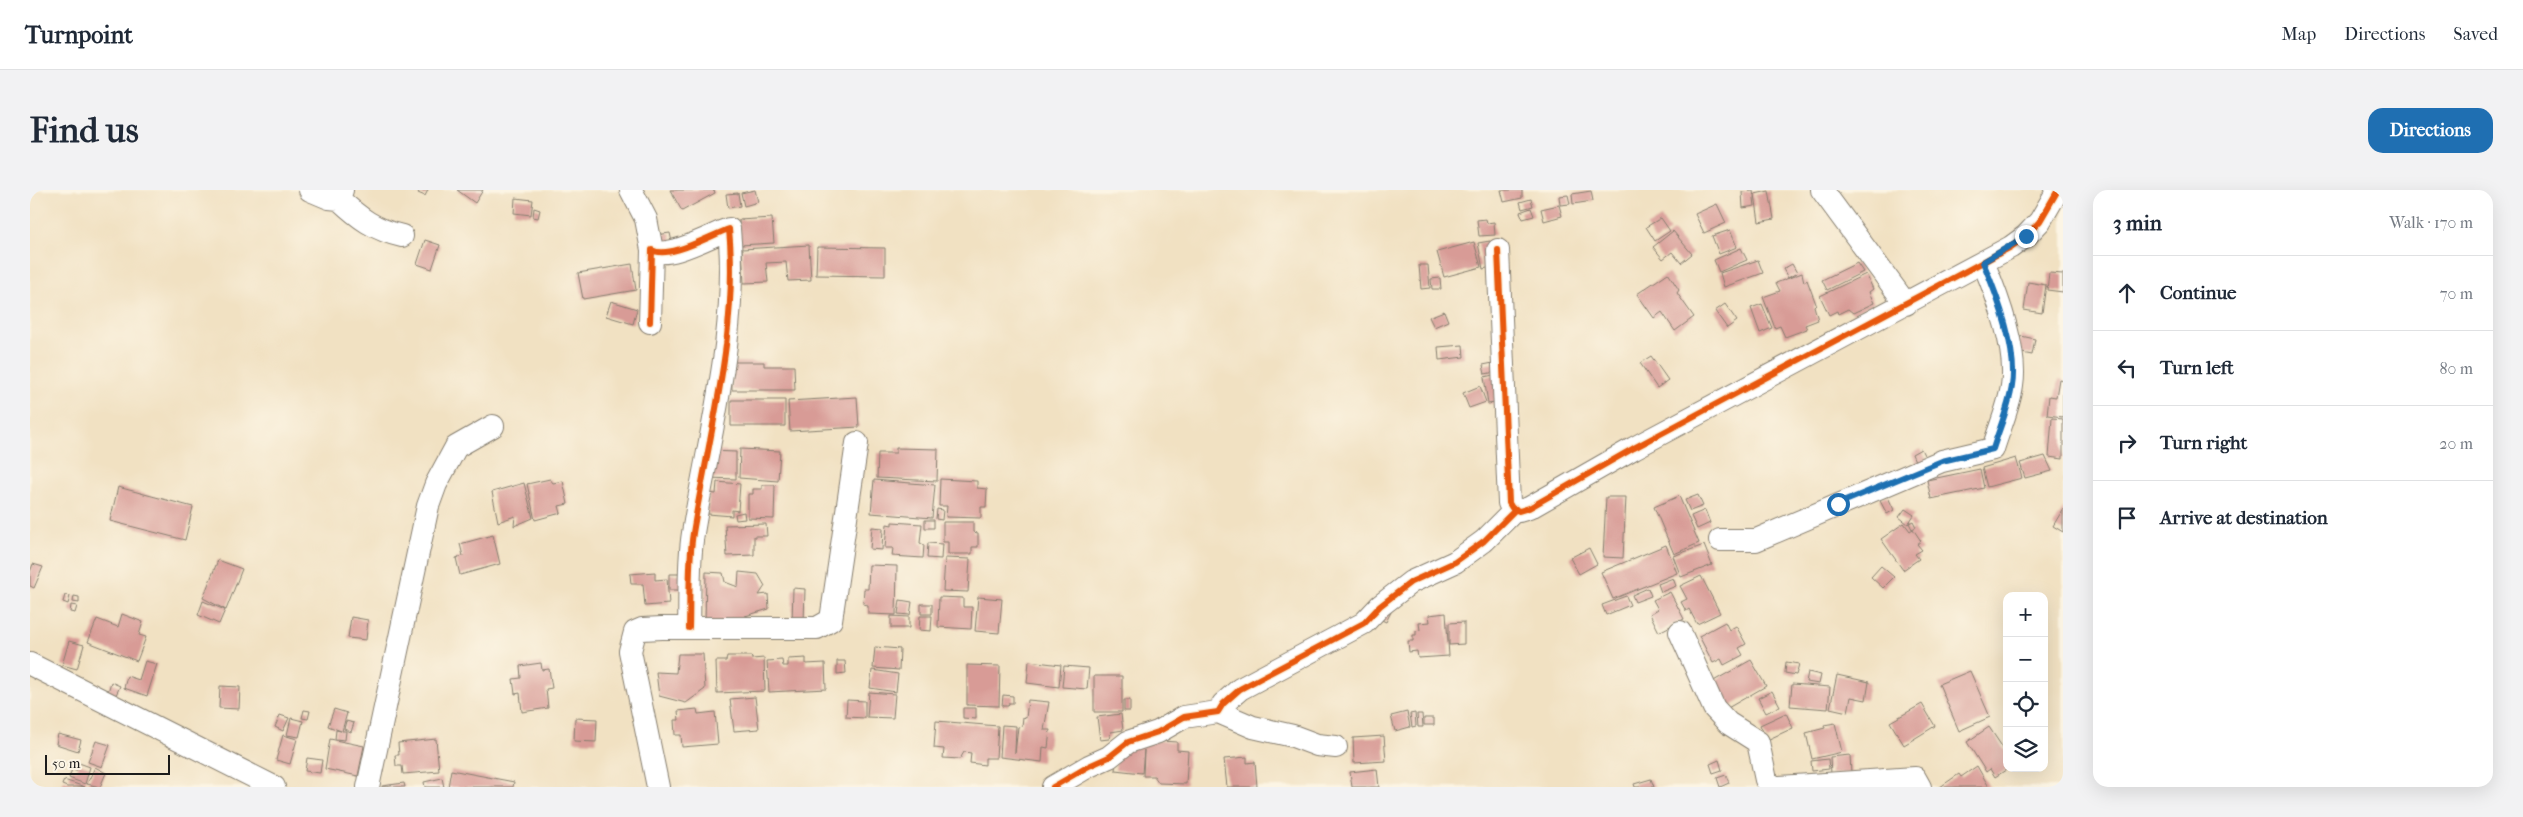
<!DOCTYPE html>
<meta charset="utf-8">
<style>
:root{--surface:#fff;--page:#f2f2f3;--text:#1f2937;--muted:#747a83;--line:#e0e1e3;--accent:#1f6fb2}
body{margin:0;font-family:"IM FELL French Canon",serif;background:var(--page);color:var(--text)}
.controls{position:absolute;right:15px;bottom:15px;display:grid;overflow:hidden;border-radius:10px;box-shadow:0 5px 20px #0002}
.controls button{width:45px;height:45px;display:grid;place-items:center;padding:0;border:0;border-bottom:1px solid var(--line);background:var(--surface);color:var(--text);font:25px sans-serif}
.scale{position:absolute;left:15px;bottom:12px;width:125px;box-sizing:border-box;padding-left:5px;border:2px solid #1c1c1c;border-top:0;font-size:14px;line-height:18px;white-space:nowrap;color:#1c1c1c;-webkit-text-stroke:4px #fcf5e5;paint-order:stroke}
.stop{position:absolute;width:15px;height:15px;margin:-11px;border:4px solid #1f6fb2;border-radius:50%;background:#fff}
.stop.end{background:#1f6fb2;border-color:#fff;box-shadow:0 1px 5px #0008}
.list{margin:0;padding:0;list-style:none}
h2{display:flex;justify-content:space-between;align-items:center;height:65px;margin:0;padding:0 20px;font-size:21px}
h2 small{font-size:16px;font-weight:400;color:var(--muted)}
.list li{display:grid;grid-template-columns:32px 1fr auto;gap:15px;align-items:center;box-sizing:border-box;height:75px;padding:0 20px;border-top:1px solid var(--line)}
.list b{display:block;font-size:19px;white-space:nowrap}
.list em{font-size:16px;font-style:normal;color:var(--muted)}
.icon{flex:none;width:28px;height:28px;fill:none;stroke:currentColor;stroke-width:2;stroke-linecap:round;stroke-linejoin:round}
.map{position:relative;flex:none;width:2033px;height:597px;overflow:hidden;border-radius:15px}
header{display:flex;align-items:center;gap:30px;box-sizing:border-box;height:70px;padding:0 25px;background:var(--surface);border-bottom:1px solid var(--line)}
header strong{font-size:24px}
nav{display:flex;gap:28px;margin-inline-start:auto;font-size:18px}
.intro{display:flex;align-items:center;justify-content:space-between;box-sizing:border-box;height:120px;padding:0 30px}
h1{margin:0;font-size:35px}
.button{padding:12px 22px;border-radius:15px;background:var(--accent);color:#fff;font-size:18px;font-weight:700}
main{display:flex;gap:30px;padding:0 30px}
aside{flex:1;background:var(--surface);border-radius:15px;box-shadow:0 5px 20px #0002}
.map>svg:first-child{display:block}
.building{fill:#d89b96}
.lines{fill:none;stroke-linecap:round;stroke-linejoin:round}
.minor-casing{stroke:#867e6f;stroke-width:24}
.minor{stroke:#fff;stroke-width:22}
.cycleway-casing{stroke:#fcf5e5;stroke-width:9}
.cycleway{stroke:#e8590c;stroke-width:6}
.route{stroke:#1f6fb2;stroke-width:6}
</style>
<header>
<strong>Turnpoint</strong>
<nav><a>Map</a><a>Directions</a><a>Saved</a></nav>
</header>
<div class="intro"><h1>Find us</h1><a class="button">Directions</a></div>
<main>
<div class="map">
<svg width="2033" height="597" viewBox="0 0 2033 597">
<rect width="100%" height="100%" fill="#fcf5e5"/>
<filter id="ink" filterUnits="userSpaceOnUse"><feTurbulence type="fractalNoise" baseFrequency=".02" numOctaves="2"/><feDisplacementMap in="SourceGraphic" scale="10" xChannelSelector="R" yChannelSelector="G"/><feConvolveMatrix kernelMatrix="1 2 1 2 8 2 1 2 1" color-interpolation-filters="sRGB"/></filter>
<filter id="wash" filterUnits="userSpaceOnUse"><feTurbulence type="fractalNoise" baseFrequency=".0096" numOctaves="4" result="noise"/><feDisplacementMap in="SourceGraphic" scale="20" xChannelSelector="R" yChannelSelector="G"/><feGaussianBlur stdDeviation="1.12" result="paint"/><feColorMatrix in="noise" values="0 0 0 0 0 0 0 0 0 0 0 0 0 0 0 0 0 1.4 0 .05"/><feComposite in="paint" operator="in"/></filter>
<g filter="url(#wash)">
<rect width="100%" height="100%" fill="#f1e1c2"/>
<g id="blocks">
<!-- building -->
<path class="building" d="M390,0H398L395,6L388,3Z
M427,0H453L445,13Z
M640,0H684L685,3L652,21Z
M725,0L728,12L714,16L711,3Z
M1471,0H1492V8L1474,12Z
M1561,1L1563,11L1543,14L1542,4Z
M1723,1L1725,16L1713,18L1712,2Z
M1739,1L1744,29L1729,32L1725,4Z
M708,3L710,16L698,18L696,4Z
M1538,5L1540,14L1530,15L1529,6Z
M485,8L503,10L501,25L484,23Z
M1501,9L1503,16L1492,19L1490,12Z
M1687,14L1696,33L1674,43L1665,24Z
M1529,15L1532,26L1514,31L1511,19Z
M504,18L510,20L508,28L503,27Z
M1501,18L1504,26L1493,29L1490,22Z
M742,28L744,53L710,55L709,30Z
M1631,28L1640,41L1625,51L1616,37Z
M1456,29L1457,33L1464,32L1465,45L1449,46L1447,30Z
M1700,40L1707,57L1689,64L1682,46Z
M1643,41L1662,64L1651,73L1642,62L1633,69L1623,57Z
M640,43L642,52L627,55L626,45Z
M395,50L410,55L402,79L387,74Z
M1460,51L1465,76L1453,79L1448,53Z
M1444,52L1451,77L1414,87L1407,62Z
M779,55L781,90L758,91L756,72L736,73L738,92L714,93L712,59Z
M787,57L855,58V86L786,85Z
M1711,58L1717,70L1689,82L1684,70Z
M1728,70L1733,83L1694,97L1690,83Z
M1827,73L1833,82L1797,100L1792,90Z
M602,74L606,100L553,109L548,83Z
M1762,74L1767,83L1758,88L1753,79Z
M1389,75H1398L1400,98L1391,99Z
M1638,83L1649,100L1647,103L1664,127L1645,141L1632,122L1624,128L1607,104Z
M1772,83L1774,92L1777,90L1786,114L1784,116L1788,130L1775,135L1777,139L1755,147L1750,136L1745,138L1733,107L1750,101L1746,93Z
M2019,83L2033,84V102L2017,100Z
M1836,84L1843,99L1839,102L1844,113L1823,123L1818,119L1808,124L1807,121L1799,125L1790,106Z
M1410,88L1411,99H1402L1401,89Z
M1998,92L2016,95L2012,123L1994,120Z
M581,111L607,119L603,134L576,126Z
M1695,114L1707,131L1697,138L1685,121Z
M1732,114L1742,138L1730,143L1721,118Z
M1414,121L1418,131L1404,137L1399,127Z
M1991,146L2005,149L2002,165L1987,162Z
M1433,155L1434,167L1409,170L1408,157Z
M1621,166L1638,190L1627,198L1610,173Z
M701,172H734V176H764L765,200H702Z
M1468,172L1470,181L1455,184L1453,175Z
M1468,184L1473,212L1458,214L1454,187Z
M2029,189L2033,190V227L2017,225L2019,206L2026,207Z
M1450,196L1456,212L1439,218L1433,203Z
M827,207L829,237L760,241L758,211Z
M701,210H755V236H701Z
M2022,228L2033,229V269L2019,267Z
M866,258L908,259L907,291L847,288L848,263H866Z
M710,259L750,261L748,291L709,288Z
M1891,259L1897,271L1887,276L1882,264Z
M679,261L706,262V289L678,288Z
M2015,266L2022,281L1995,288L1990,273Z
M1986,268L1992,288L1957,297L1952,278Z
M1950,279L1954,298L1901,309L1897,290Z
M520,289L523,293L533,291L538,314L529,316L531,323L505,330L497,294Z
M910,289L947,291V298L957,299L956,317H951V328L916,327L917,316H909Z
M844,290L905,295L902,328L841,323Z
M687,292L710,294L708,321L702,320V326L678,324L679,303L686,304Z
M494,293L503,328L484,336L485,326L468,332L462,302Z
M732,295H745L744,329L718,328V304H723V299H732Z
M88,297L163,317L155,350L80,331Z
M1668,305L1673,316L1660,321L1655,310Z
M1857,305L1864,320L1857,324L1849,309Z
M1649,306L1669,353L1644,364L1624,317Z
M1576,307H1596L1593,368L1573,367Z
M907,319L913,320L912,330L906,329Z
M1875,319L1884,325L1878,334L1869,327Z
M2033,319V342L2023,336Z
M1675,320L1680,333L1667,339L1661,326Z
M714,322L715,329L706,330L705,324Z
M895,330H904V338H895Z
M1883,331L1886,337L1882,339L1879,333Z
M862,332L892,334L890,353L894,355L893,368L862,366L863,358H855L857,334L862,335Z
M913,332H943V342L948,343V357H942V364H918V352H913Z
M1874,333L1880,341L1883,339L1891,351L1887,354L1892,360L1885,364L1889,369L1873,380L1851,349Z
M736,334L737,346H724V365L697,366L695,335Z
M842,337L853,338L852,360L840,359Z
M463,345L470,374L430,385L426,368L433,366L430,354Z
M898,353L912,354L911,369L897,368Z
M1636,355L1647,383L1583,409L1571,382Z
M1674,355L1682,375L1651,387L1643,366Z
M1559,358L1567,374L1549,384L1540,368Z
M915,368L940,369L938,402L913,401Z
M188,370L212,379L196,420L173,408Z
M3,374L13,377L4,398L0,396V382Z
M839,375L867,376L866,425L838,424V415L833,414L834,399H838Z
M1851,376L1864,387L1853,398L1841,387Z
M625,382V390L637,389L639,414L615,416L613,394H601L600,384Z
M676,382L693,383L695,392L708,397L709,382L728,384L735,396L729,405L738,404L739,419L715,426L708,433H675Z
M639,384H652L653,400H639Z
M1671,386L1690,423L1667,434L1659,419L1656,421L1651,412L1657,409L1650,396Z
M1643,388L1646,396L1631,402L1628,394Z
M763,398L775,399L774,432H762Z
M1618,398L1621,406L1605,412L1602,405Z
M1640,402L1654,429L1629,442L1620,424L1628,419L1623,410Z
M35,405L40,406L38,414L33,412Z
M44,406L49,407V413L43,412Z
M1596,406L1600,415L1576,425L1572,415Z
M909,407L933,408V417H942L941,439L908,437Z
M948,407L972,409L969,443L945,441Z
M870,410L882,412L880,425L868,424Z
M173,411L195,420L189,434L168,425Z
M891,414H902V424H891Z
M41,415L47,416L45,423L40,422Z
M1362,420L1356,432L1347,428Z
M1416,423L1419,466L1388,468L1387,461L1379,462L1378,451H1383V445H1386V441L1390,440L1389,433L1400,432L1399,425Z
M92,424L113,432L109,445L116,447L107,471L58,452L67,429L88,437Z
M861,426L879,427V438H861Z
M890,426H902L901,441L889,440Z
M321,427L338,430L336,450L318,448Z
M1434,432V454L1419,455V433Z
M1695,432L1699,440L1706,436L1716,454L1709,458L1713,465L1694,475L1691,469L1683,473L1669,446Z
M39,451L54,455L47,479L32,475Z
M845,457L870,459L869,480L843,478Z
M648,464H673L675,499L656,513L629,506L626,482L646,483Z
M697,466H721L722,469L734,468L735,501L687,503L686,471H696Z
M776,468V474L795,473L796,499L739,502L737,471L752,470L753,476H758V469Z
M1721,470L1736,496L1696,519L1680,493Z
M115,471L127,474L117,506L94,498L97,486L109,490Z
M807,471H815L816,483L807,484Z
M999,471L1031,475L1029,497L997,493Z
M1756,472L1769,474L1766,485L1755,483Z
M511,473L512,480L519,479L522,498L516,499L518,518L492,522L490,503L485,504L483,489L491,488L490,476Z
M937,475L970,476L969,516L937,515Z
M1034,476L1059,478L1057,499L1032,497Z
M842,480L868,484L866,502L840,498Z
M1940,481L1960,527L1929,541L1909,494Z
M1778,482L1791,485L1789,494L1776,492Z
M1807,485L1839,492L1836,510L1821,507L1818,522L1800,518Z
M1064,486H1092V522H1064Z
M81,492L90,496L86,505L78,502Z
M1762,494L1800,497L1798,519L1760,516Z
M190,496L210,497L209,519L189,518Z
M1742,501L1750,516L1736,523L1728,508Z
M839,502L865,504L863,528L837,527Z
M973,505L983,506V513H979L978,516H972Z
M725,507L729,539L704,541L700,509Z
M817,510L835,511V528L816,527Z
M998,510L1019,512L1014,540H1020L1018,558L1013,557L1012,572L970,567L972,535L986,536L985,563L988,537L992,536L993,527L996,528Z
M1094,510H1100V521H1094Z
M1892,514L1905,536L1874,555L1860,532Z
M933,518H946V529L933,528Z
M304,519L317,523L312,541H316L315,550L305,549L306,540L311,541L298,536Z
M667,519L668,524L685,522L688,554L652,557L651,545H645L644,530H649L648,521Z
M274,520L280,521L278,529L272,528Z
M1377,522L1380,537L1365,541L1361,526Z
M1385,523L1386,536L1382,537L1380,524Z
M1756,523L1763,538L1737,550L1730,535Z
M1091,524L1093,540L1081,542L1079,549L1070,550L1067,527Z
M1387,524H1392L1393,537H1388Z
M250,525L259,528L253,541L245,537Z
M261,528L273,531L269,547L257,545Z
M545,528L567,529L566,552L544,551Z
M1394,528H1404V535H1394Z
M316,531L324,533L321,542L314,539Z
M906,531L968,536L966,568H955V575L940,573L941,563L934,562L930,569L913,568L914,559L904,558Z
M1805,533L1812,562L1782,569L1776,543L1795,538L1794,535Z
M1959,537L1977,564V578H1979L1965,587L1960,579L1956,582L1937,552Z
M28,544L51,550L48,561L26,554Z
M253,545L267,549L260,574L246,570Z
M1354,546L1356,571L1324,573L1323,548Z
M300,549L334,556L328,586L295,579Z
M406,549L409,581L373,584L372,576H366L365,565H369L368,553Z
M1115,550L1147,552V560L1158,561L1156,594L1129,593L1124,586H1113L1114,560L1112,583L1085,580L1087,563Z
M66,551L80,555L72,577L58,572Z
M1820,565L1821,583L1801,584L1800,567Z
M1217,567V573L1225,572L1227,597H1197L1194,569Z
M277,568L292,570L290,583L275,581Z
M1798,569L1799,579L1782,581L1781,571Z
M1689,570L1692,580L1683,583L1680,574Z
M49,573L60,577L55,594L39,588L42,579L47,580Z
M1947,576L1959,597H1910L1929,584L1931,587Z
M65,577L76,583L70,597L57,594Z
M1347,579L1349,597H1322L1320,582Z
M421,580L484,592L483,597H418Z
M1696,585L1699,593L1690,597L1687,588Z
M412,588L414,597H395L394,592Z
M1621,589L1624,597H1605L1604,594Z
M34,590L55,597H37L32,595Z
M374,593L375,597H352V596Z"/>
</g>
</g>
<g filter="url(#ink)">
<use href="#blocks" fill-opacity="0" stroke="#867e6f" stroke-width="1"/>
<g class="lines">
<defs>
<path id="minor" d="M280,0L299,8L309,9L312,0
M601,0L616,29L622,60
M1792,0L1876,114
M309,9C329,28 345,40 372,46
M1468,60L1479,313L1482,318L1489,321L1499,318L1604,258L1981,57L1996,46L2010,31L2028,0
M620,132L622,60C639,70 681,45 699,39C709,140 679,244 663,343C658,374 660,407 659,438
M1690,350H1726L1912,271L1963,259C1969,239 1979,217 1982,196C1988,160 1967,105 1953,72
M1650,442L1684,518L1698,533L1728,552L1736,590L1744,597
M0,474L244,597
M1188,522L1223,537L1263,546L1287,555L1306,557
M338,597L398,316L406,294L426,257L463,236
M628,597L600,461L605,442L612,439L632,438H787L801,430L827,253
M1023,597L1059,576L1079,567L1098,552L1128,542L1154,527L1188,522L1193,514L1210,499L1334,433L1350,416L1381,392L1425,372L1454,351L1486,319
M1750,597L1885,588L1890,597"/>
</defs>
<!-- minor casing -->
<use href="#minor" class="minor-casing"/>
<!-- minor -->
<use href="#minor" class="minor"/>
<defs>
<path id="cycleway" d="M1468,60L1479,313L1482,318L1489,321L1499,318L1604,258L1981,57L1996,46L2010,31L2028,0
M620,132L622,60C639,70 681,45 699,39C709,140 679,244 663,343C658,374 660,407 659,438
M1023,597L1059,576L1079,567L1098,552L1128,542L1154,527L1188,522L1193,514L1210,499L1334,433L1350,416L1381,392L1425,372L1454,351L1486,319"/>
</defs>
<!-- cycleway casing -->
<use href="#cycleway" class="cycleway-casing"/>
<!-- cycleway -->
<use href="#cycleway" class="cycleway"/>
</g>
</g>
<g class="lines" filter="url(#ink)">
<!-- route -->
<path class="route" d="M1808,314L1912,271L1963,259C1969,239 1979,217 1982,196C1988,160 1967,105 1953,72L1996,46"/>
</g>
</svg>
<div class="controls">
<button>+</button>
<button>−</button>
<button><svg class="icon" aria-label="locate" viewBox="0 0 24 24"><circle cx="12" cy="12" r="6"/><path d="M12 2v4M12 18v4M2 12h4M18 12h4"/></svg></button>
<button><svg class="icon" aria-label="layers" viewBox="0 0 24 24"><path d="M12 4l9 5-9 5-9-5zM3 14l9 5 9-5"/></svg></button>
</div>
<div class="scale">50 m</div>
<div class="stop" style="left:1808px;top:314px"></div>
<div class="stop end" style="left:1996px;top:46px"></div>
</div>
<aside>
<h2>3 min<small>Walk · 170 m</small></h2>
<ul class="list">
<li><svg class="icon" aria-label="ahead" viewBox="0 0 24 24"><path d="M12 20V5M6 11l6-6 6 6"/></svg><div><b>Continue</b></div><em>70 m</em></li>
<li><svg class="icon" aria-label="left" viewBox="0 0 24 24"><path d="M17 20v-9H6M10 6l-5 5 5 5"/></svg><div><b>Turn left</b></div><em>80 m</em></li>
<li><svg class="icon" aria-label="right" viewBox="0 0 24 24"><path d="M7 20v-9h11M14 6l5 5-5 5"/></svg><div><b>Turn right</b></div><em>20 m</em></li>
<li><svg class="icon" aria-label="arrive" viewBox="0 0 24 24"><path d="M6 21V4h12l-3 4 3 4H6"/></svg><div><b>Arrive at destination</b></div></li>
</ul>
</aside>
</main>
